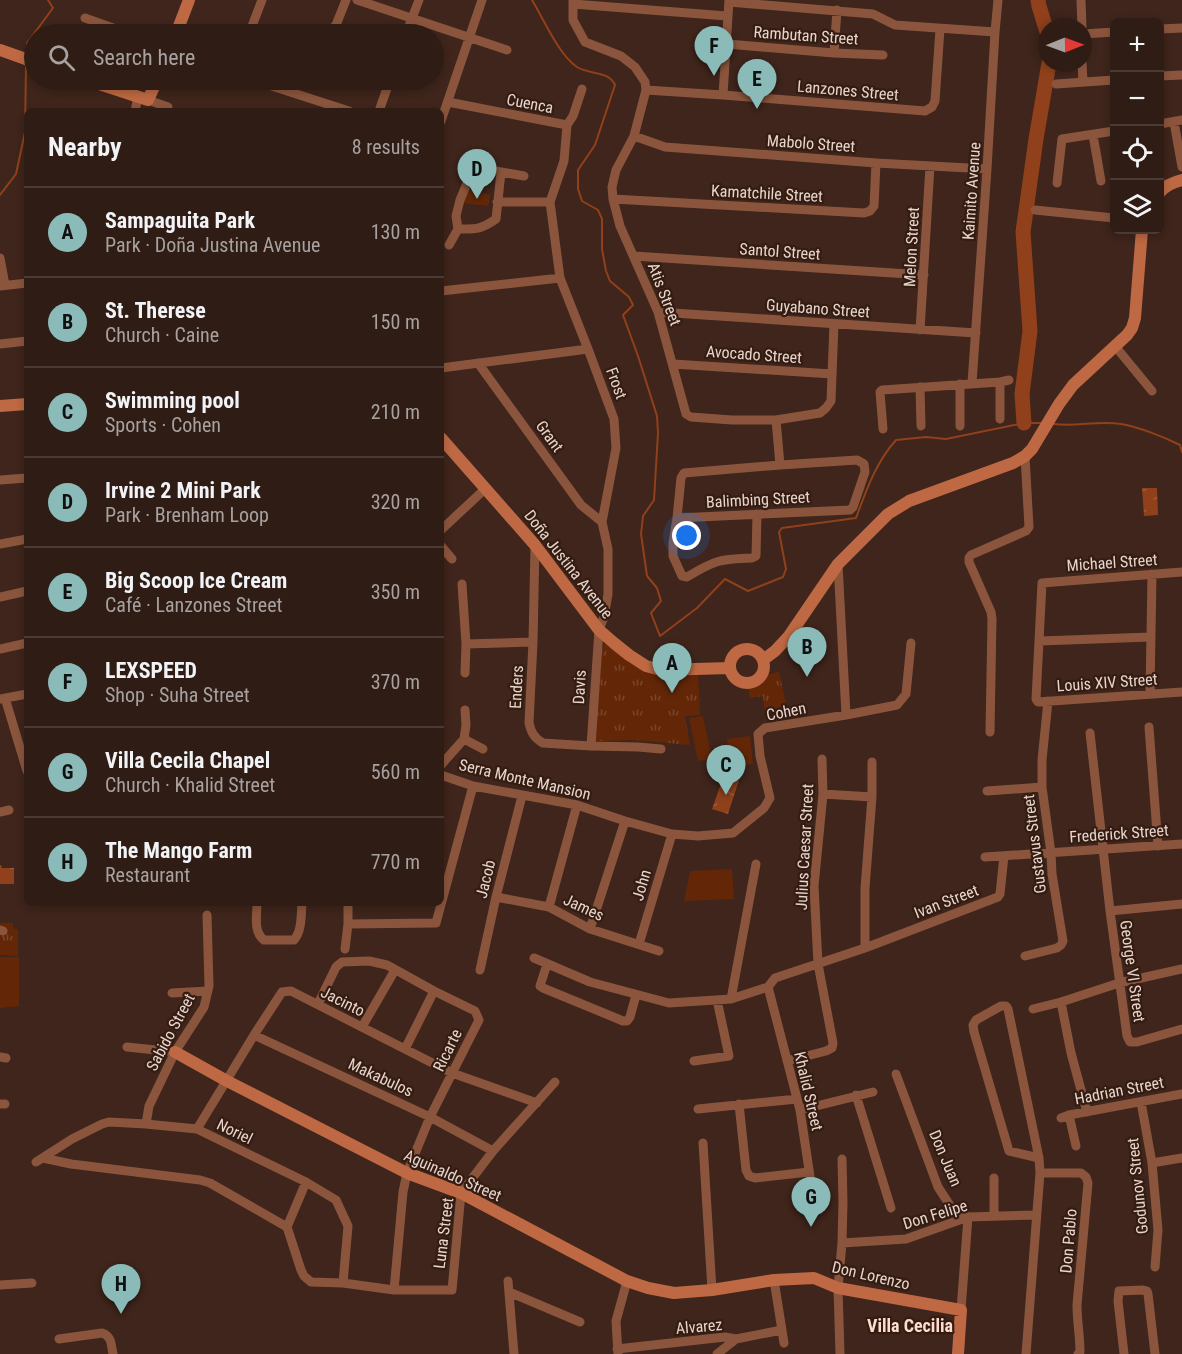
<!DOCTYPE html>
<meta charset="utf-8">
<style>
:root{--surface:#2f1c14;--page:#3b2922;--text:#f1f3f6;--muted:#a7a1a0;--line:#4a3a34;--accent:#8bbbb9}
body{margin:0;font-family:"Roboto Condensed",sans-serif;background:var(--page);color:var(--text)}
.controls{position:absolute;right:18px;top:18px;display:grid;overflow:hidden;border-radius:9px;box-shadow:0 3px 9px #0003}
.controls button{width:54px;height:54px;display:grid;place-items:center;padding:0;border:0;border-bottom:2px solid var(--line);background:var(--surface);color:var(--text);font:30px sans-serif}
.compass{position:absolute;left:1038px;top:18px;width:54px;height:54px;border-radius:50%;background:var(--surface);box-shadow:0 3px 9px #0003;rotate:89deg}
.you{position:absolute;left:687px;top:536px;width:21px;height:21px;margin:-15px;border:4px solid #fff;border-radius:50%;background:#1a73e8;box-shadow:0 0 0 9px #1a73e833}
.badge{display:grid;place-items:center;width:39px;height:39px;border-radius:50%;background:var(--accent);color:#111;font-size:20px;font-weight:700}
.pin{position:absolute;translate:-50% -50px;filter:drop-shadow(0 2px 3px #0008)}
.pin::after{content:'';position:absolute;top:32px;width:21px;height:18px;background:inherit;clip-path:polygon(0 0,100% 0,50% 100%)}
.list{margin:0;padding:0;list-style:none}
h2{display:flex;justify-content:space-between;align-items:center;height:78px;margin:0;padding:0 24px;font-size:26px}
h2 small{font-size:20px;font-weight:400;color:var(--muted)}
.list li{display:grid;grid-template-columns:39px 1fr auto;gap:18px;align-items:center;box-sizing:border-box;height:90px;padding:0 24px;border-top:2px solid var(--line)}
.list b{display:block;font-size:22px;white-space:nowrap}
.list p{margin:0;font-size:20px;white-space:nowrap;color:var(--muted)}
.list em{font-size:20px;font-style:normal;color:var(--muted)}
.icon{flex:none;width:33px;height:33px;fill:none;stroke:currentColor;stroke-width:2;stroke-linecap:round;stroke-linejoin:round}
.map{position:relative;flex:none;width:1182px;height:1354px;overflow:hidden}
.search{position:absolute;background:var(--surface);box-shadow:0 3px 9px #0003;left:24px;top:24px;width:420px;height:66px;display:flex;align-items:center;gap:15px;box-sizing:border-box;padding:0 21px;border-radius:33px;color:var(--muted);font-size:22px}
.panel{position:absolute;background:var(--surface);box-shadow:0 3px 9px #0003;left:24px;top:108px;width:420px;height:798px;border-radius:9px}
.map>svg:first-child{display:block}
.park{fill:url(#park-tufts)}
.pitch{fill:#632708}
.water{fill:url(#water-ripples)}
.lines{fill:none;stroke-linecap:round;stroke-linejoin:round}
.stream{stroke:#90411b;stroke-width:2}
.river{stroke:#90411b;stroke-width:15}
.street{stroke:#8b553d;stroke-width:9}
.secondary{stroke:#be6943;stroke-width:12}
.labels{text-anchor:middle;stroke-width:4.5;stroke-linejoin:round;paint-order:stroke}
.street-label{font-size:16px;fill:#e7d5ce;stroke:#341c11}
.neighbourhood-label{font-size:18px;font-weight:bold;fill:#fedcce;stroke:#341c11}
</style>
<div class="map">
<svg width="1182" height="1354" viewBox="0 0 1182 1354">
<defs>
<pattern id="park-tufts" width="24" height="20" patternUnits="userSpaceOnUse" patternTransform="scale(1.5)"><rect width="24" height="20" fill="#632708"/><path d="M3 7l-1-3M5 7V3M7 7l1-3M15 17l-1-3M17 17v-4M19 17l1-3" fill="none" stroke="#79452b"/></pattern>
<pattern id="water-ripples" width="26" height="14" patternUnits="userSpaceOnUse" patternTransform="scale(1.5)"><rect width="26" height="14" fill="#90411b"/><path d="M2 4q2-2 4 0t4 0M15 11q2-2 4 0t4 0" fill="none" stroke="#a05c3b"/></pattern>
</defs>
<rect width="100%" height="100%" fill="#3f251b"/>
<!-- park -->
<path class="park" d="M467,189L490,195L488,206L463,203Z
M606,637L626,658L698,672L700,715L685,716L690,745L635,740L595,741L602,651Z
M779,672L787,709L765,714L763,696L750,698L748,687L766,675Z
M0,923H13V929H18V956L0,955Z"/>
<!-- pitch -->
<path class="pitch" d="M703,716L712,759L698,761L689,718Z
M750,736L753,764L731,767L727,739Z
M732,869L734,899L684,901L690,871Z
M0,957H19V1006L0,1008Z"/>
<!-- water -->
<path class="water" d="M1142,488H1157L1158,515L1144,516Z
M724,775L739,780L728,814L712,809Z
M0,865H1L2,868H14V884H0Z"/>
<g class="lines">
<!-- stream -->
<path class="stream" d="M532,0C544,20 559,55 577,67C589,75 608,70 615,85L595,145L578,170V189L582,201L598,210L602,219V249L606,271L610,281L629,297L633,305L623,315L638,356L657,416L658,433L654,500L643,516L641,534L647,576L657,588L661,601L651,613L660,636L697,608L725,579L748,591L783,577L786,569L779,532L782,528L856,518C866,491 876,462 896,440L926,437L946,439L1024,423H1042
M27,53V43L53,8L48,0
M0,195L16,174L25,132L26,65
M1054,424C1076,427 1099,420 1121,424C1139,427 1164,437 1180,445L1182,452"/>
<!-- river -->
<path class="river" d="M1038,0L1039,6L1047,32
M1024,423L1022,394L1030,331L1023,232L1036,139L1049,63"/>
<!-- street -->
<path class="street" d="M357,0L507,50
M573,0V20L585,42L621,56L635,67L645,82L646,90L634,136L616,170L612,187L613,199L620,226L658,312L686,414L691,417L732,420H776L820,413L826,408L831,401L834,324
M1081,0L1082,27
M729,2L873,14L895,25L995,32
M573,4L727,16
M85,18L130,34
M1160,29L1182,28
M249,34L262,0
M327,34L336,25L346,0
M406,34L419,0
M1083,34L1114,32
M727,44L834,53L883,55
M834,53L837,10
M1082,63L1083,82
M1160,76L1182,75
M253,80L349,111
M1056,84L1114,80
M646,90L723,95L925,111L932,107L935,101L940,29
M723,95L729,0
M148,100L168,107
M448,102L567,125L573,116L582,89
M135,111L138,97
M379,111L390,80
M441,121L482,0
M1174,122L1182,167
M1160,124L1182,120
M1093,135L1101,181
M634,136L665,147L876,163L987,169
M1057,183L1062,139L1114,131
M613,199L864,213L870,211L874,206L876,163
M497,202H550L560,278L588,349L614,419L616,448L602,522L608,549V594L604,617L599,630L591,746
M550,202L564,161L567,125
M1035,210L1114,218
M458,229C476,229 480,230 496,219L501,172
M449,245L458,229L456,216L460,200L473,169L479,168L524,176
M634,256L924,275
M0,258L5,285
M0,286L27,283
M441,291L560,278
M658,312L976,333
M920,330L930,166
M0,344L27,341
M1115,346L1152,391
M478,363L581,505L602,522
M673,364L832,374
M441,368L588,349
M972,383L987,169L995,32L998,0
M920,387L921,426
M1000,419V382
M776,420L780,465L857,460L864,464L865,472L853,507L850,510L677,518L681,478L684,473L780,465
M960,426V384
M883,429L880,392L882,390L1000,382L1009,380
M0,480L27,478
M677,518L673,543V556L682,576L687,577C715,560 720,559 752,558L756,556L757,514
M441,530L486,488
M0,544L27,539
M535,545L533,642L529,723C531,732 534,738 543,743L591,746L638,747L661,749
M441,546L452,559
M838,564L846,715
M1182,572L1042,583L1036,699L1038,702L1182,692
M462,584L466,644L465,673
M0,597L27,591
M1040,641L1151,637
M466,644L533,642
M0,649L27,643
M1150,694L1152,574
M5,698L27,771
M0,699L27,694
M1149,727L1158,846
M990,732L992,619L991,612L969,562V558L971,555L1026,531L1029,527L1025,456
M1090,733L1110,911L1127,1036L1130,1042H1137L1182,1029
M464,739L483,749
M441,765L464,739L466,725L465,710
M441,775L473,786L577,805L625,821L672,834L698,836L733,833L764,808L770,798L760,756L758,734L765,728L846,715L897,705L906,694L911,643
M987,791L1042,787
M823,794L872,797
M0,812L9,810
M985,857L1182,844
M496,897L549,907L590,929L659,951
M257,903C257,915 253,932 264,940H294C302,931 301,915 302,903
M549,907L577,805
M1110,911L1182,904
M348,924L436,923L473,786
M590,929L625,821
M0,930L3,931
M639,944L672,834
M865,948V888L872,797V762
M345,949L348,924V903
M1025,956L1057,948L1061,945L1063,941L1052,874L1051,853L1042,787V760L1048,701
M534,958L590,982L669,1003L731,999L768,987L775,978L865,948L998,897L1000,894L1004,856
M547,964L540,986L543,988L623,1021H627L630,1017L636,995
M480,970L496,897L522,796
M768,987L800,1110L814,1203
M172,993L208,991
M731,999L756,864
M1061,1002L1071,1053L1087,1112
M318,1004L336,967L342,962L369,961L387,965L434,991L475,1011L479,1020L430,1117L407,1173L403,1192L394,1290
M1033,1009L1061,1002L1119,983L1182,969
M362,1027L395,970
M254,1035L430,1117L493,1151
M127,1047L175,1052
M405,1049L434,991
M0,1057L6,1058
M694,1061L729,1056L717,1000
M787,1061L826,1051L832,1048L833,1043L818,964L814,886L823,794L822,759
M896,1074L938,1187L951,1207L968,1217
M856,1095L891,1208
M1141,1102L1152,1163L1158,1230L1155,1267
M0,1104H5
M739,1104L746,1170L749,1176L755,1178L809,1172
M698,1109L797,1099
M800,1110L873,1092
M1069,1115L1076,1146
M1061,1118L1069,1115L1182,1094
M146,1124L149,1106L175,1052L204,1007L209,986L207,915
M197,1129L254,1035L282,992L291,991L452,1073L537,1103
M703,1143L712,1290
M43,1158L71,1164L200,1180L210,1183L287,1227
M36,1162L72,1139L102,1124L109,1122L146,1124L197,1129L306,1182L336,1200L348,1226L343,1283
M1152,1163L1182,1158
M1040,1173H1081L1086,1177L1088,1183L1077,1305C1077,1321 1080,1336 1080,1352L1078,1354
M994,1216V1178
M287,1227L301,1270L304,1276L311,1282L343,1283L394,1290H452L461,1193L493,1151L555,1082
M287,1227L306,1182
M842,1243L906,1239L968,1217L1036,1215
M774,1280L784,1343
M508,1281L514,1354
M0,1285L32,1283
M509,1292L580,1322
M961,1310L968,1217
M59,1339L102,1333C112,1336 111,1345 113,1354
M617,1349L725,1337L736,1339L782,1330
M618,1354L616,1321L627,1281
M717,1354L736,1339
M840,1354L838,1288L842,1243L843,1203L842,1159
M1026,1354L1040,1173L1039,1158L1008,1009L1006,1006H1001L976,1020L973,1025L974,1032L1009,1151L1039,1158
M1124,1354L1118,1301L1119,1291L1143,1290L1147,1291L1148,1294L1155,1354"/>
<!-- secondary -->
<path class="secondary" d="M176,34L189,0
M0,50L34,62
M87,80L148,100L157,80
M1160,192C1166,185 1173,182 1182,180
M0,406L27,404
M441,438L535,545L599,630L614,643L629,655L646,666L661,670L730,668
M730 666a17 17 0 1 1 34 0a17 17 0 1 1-34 0Z
M763,660L775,651L789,636L838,564L888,514L909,501L1013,463L1025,456L1032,449L1059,404L1073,385L1127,335L1132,328L1135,318L1142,230
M175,1052L227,1081L407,1173L461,1193L627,1281L648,1288L674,1293L712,1290L774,1280L814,1278L838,1288L961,1310L958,1354"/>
</g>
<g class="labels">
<!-- street labels -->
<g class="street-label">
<text transform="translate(806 35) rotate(4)" y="6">Rambutan Street</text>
<text transform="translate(848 90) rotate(5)" y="6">Lanzones Street</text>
<text transform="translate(530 103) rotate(11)" y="6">Cuenca</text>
<text transform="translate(811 143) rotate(4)" y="6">Mabolo Street</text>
<text transform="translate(971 191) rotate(-86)" y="6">Kaimito Avenue</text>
<text transform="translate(767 193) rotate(3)" y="6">Kamatchile Street</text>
<text transform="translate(911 247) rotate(-87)" y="6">Melon Street</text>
<text transform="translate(780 251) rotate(4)" y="6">Santol Street</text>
<text transform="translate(665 294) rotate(69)" y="6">Atis Street</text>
<text transform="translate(818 308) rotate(4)" y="6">Guyabano Street</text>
<text transform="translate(754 354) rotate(4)" y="6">Avocado Street</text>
<text transform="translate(617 383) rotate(70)" y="6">Frost</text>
<text transform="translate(550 436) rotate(54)" y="6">Grant</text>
<text transform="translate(758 499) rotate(-3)" y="6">Balimbing Street</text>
<text transform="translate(1112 562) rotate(-4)" y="6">Michael Street</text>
<text transform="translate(569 564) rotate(52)" y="6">Doña Justina Avenue</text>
<text transform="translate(1107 682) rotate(-4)" y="6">Louis XIV Street</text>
<text transform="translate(516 687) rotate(-87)" y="6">Enders</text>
<text transform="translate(579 687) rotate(-87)" y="6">Davis</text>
<text transform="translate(786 711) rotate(-11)" y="6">Cohen</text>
<text transform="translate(525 779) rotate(13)" y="6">Serra Monte Mansion</text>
<text transform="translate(1119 833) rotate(-4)" y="6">Frederick Street</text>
<text transform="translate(1034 844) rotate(-97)" y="6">Gustavus Street</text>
<text transform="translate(804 847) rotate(-87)" y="6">Julius Caesar Street</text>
<text transform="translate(485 879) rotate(-76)" y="6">Jacob</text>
<text transform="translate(641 885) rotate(-74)" y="6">John</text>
<text transform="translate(946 901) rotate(-21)" y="6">Ivan Street</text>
<text transform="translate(584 907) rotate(25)" y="6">James</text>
<text transform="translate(1133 971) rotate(82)" y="6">George VI Street</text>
<text transform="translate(343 1001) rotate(27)" y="6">Jacinto</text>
<text transform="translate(170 1032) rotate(-62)" y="6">Sabido Street</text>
<text transform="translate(447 1050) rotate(-64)" y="6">Ricarte</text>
<text transform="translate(381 1077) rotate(25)" y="6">Makabulos</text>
<text transform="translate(1119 1090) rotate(-11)" y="6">Hadrian Street</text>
<text transform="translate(809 1091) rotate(77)" y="6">Khalid Street</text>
<text transform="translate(235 1131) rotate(26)" y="6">Noriel</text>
<text transform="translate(946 1158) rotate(67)" y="6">Don Juan</text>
<text transform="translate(453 1175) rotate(24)" y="6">Aguinaldo Street</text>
<text transform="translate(1137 1186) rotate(-96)" y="6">Godunov Street</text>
<text transform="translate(935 1214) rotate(-17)" y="6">Don Felipe</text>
<text transform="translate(443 1233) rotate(-83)" y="6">Luna Street</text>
<text transform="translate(1068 1241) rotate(-85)" y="6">Don Pablo</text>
<text transform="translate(871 1275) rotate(13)" y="6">Don Lorenzo</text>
<text transform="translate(699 1326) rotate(-5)" y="6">Alvarez</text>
</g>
<!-- neighbourhood labels -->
<g class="neighbourhood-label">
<text x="910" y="1332">Villa Cecilia</text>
</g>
</g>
</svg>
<div class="controls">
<button>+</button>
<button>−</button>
<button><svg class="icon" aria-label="locate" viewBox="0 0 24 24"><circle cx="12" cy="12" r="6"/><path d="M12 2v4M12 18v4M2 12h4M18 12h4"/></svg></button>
<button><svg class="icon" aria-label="layers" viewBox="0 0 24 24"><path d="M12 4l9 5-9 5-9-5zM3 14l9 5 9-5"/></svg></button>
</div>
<svg class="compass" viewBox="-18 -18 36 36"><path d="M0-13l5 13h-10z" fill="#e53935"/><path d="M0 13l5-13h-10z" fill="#a7a1a0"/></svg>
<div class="you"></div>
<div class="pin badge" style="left:672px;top:693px">A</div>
<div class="pin badge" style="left:807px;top:677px">B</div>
<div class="pin badge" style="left:726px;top:795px">C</div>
<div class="pin badge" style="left:477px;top:199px">D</div>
<div class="pin badge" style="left:757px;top:109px">E</div>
<div class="pin badge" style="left:714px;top:76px">F</div>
<div class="pin badge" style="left:811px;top:1227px">G</div>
<div class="pin badge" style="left:121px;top:1314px">H</div>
<div class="search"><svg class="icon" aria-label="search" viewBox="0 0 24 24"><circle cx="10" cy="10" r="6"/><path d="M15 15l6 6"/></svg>Search here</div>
<section class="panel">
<h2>Nearby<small>8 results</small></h2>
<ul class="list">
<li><span class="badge">A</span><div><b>Sampaguita Park</b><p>Park · Doña Justina Avenue</p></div><em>130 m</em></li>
<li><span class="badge">B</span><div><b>St. Therese</b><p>Church · Caine</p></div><em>150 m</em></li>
<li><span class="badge">C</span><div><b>Swimming pool</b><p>Sports · Cohen</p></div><em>210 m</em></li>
<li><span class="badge">D</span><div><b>Irvine 2 Mini Park</b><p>Park · Brenham Loop</p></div><em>320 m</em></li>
<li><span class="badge">E</span><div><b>Big Scoop Ice Cream</b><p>Café · Lanzones Street</p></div><em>350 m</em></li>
<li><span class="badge">F</span><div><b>LEXSPEED</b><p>Shop · Suha Street</p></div><em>370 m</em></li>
<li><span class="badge">G</span><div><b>Villa Cecila Chapel</b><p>Church · Khalid Street</p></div><em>560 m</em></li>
<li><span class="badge">H</span><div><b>The Mango Farm</b><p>Restaurant</p></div><em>770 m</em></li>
</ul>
</section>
</div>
